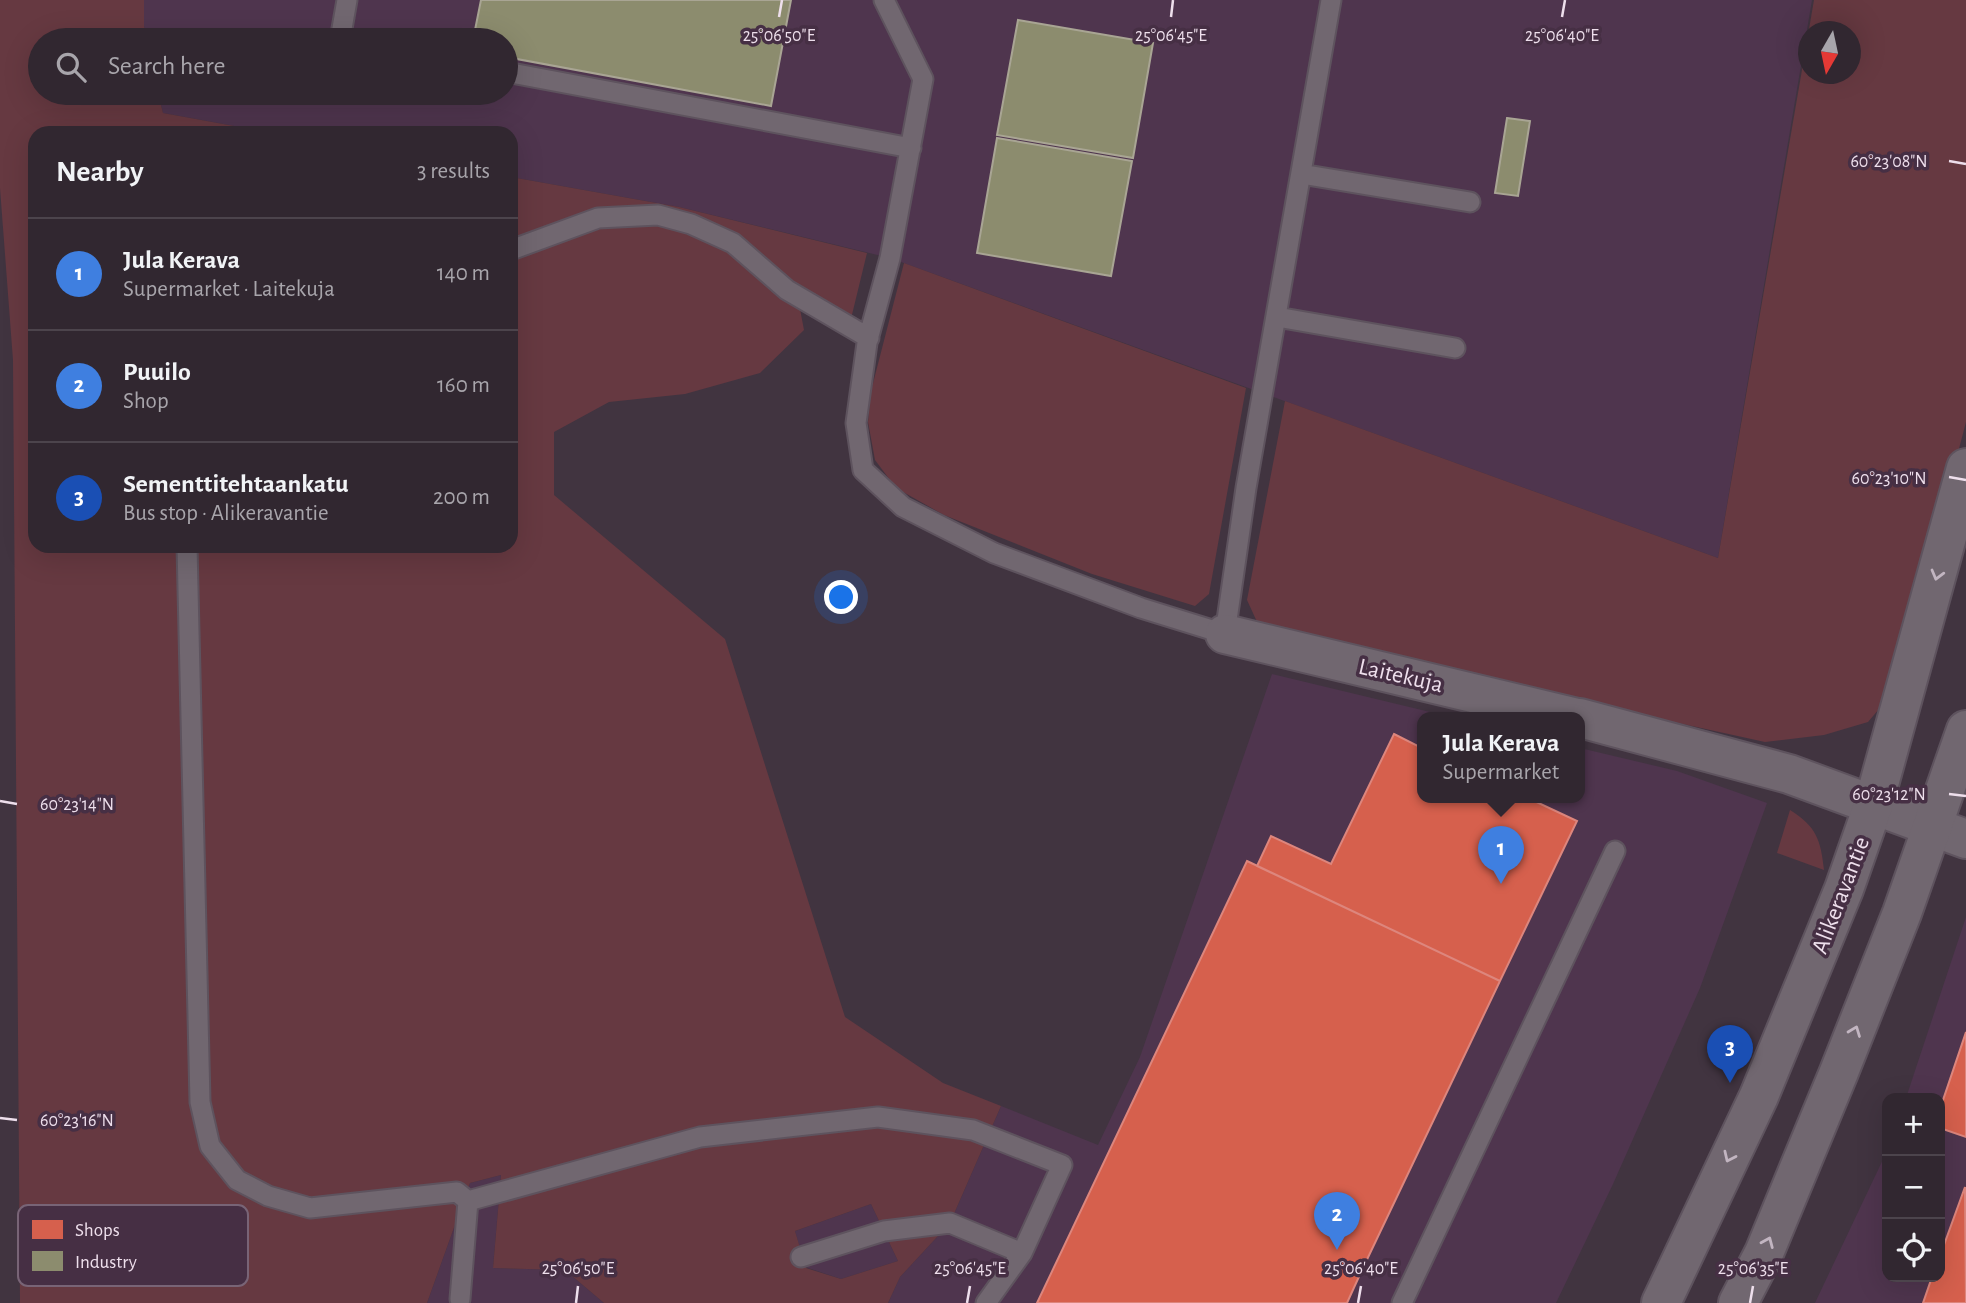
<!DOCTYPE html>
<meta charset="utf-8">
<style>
:root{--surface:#312730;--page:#392f38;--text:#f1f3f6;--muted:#a8a5ab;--line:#4c444c;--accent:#b1a3b0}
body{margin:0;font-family:"Alegreya Sans",sans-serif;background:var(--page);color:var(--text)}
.controls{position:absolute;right:21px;bottom:21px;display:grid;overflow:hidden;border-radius:14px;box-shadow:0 7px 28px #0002}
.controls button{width:63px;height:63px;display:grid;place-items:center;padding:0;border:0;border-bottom:2px solid var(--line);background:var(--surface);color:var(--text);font:35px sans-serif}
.compass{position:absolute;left:1798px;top:21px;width:63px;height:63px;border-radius:50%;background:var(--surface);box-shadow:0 7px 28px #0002;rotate:189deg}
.you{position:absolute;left:842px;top:598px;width:24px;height:24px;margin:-18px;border:5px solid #fff;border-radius:50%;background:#1a73e8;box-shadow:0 0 0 10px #1a73e833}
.badge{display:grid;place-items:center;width:46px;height:46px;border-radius:50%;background:var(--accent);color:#fff;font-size:23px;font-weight:700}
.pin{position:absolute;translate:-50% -58px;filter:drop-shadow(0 2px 4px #0008)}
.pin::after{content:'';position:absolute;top:37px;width:24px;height:21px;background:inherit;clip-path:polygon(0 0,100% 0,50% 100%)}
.popup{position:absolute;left:1417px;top:712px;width:168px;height:91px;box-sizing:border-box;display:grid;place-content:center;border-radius:14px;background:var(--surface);filter:drop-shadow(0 2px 5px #0005);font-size:23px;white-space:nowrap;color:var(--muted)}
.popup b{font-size:26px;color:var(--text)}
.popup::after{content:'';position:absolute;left:50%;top:100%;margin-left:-14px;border:14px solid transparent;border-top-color:var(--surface)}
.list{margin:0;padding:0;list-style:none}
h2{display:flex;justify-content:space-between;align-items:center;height:91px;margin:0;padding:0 28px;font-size:30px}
h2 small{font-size:23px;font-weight:400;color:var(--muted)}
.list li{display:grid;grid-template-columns:46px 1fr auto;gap:21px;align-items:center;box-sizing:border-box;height:112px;padding:0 28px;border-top:2px solid var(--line)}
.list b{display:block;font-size:26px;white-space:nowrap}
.list p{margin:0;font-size:23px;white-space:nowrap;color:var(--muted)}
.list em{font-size:23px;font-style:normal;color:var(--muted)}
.icon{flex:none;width:38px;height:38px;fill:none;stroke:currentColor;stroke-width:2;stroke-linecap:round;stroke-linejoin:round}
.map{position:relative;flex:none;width:1966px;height:1303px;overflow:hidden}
.search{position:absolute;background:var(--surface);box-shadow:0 7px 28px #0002;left:28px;top:28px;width:490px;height:77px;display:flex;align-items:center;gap:18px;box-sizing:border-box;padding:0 24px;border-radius:38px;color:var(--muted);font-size:26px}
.panel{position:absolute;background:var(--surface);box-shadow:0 7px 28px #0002;left:28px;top:126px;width:490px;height:427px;border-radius:21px}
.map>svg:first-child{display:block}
.built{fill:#4f354e}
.green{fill:#663941;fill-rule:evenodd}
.shops{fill:#d6604d;stroke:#dd867d;stroke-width:2}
.industry{fill:#8c8c6e;stroke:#a9a594;stroke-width:2}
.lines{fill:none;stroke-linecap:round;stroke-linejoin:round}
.service-casing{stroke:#5e535e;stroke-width:23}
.minor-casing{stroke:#5e535e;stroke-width:42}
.tertiary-casing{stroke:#5e535e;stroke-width:42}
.service{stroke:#716770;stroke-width:19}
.minor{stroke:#716770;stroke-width:38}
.tertiary{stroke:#716770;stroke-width:38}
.oneway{stroke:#c2b5c1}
.ticks{fill:none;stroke:#eedfec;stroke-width:2.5}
.labels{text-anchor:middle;stroke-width:7;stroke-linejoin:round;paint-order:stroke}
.street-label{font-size:24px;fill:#eedfec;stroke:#462f44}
.key{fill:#462f44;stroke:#786476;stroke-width:2}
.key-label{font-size:19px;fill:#eedfec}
.ticks-label{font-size:18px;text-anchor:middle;fill:#eedfec;stroke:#462f44;stroke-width:7;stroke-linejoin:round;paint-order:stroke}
</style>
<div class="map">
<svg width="1966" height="1303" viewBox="0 0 1966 1303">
<rect width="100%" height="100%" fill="#413440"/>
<!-- built -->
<path class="built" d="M144,0H1812L1718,558L890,258L679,207L511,177V133H272L163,113L158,93H506V40H147L144,26Z
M1272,674L1455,718H1422V798H1580V748L1677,771L1767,803L1700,988L1613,1184L1556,1303H888L900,1277L950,1223L1001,1106L1098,1145L1140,1057Z
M1966,917V1303H1815L1887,1151V1277H1940V1098H1906Z
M501,1175L493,1268L565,1270L604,1303H427L470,1183Z
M871,1204L898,1261L841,1279L805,1267L795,1231Z"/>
<!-- green -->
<path class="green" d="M0,0H144V26L147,40H40V93H158L163,113L272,133H35V546H511V177L679,207L867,253L849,327L733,243L654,222L719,245L756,271L800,309L804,330L760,373L685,394L609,402L554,432V495L725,639L845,1017L943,1083L1001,1106L950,1223L900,1277L888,1303H604L565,1270L493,1268L501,1175L470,1183L427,1303H20L13,360L0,188ZM871,1204L898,1261L841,1279L806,1268L795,1231Z
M1814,0H1966V422L1896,689L1868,722L1824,735L1765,742L1285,637L1258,624L1247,600L1285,401L1718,558ZM1808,32H1850V74H1808Z
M904,263L1246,388L1209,594L1195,606L1092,574L944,515L896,488L875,460L868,422L871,391Z
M1790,810C1816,826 1821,840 1824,870L1777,853Z"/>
<!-- shops -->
<path class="shops" d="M1394,734L1422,748V798H1528L1577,821L1500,981L1257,866L1271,836L1331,864Z
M1247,861L1500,981L1362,1270L1347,1303H1037Z
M1966,1032V1137L1940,1128V1109Z
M1965,1187L1966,1303H1923L1932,1277H1940V1256Z"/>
<!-- industry -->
<path class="industry" d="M481,0H791L771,106L506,57V40H473Z
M1018,20L1153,43L1133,158L997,135Z
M1507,118L1530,121L1518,196L1495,193Z
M997,138L1132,161L1111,276L977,253Z"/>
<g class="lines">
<defs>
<path id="service" d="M884,0L923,79L890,258L867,343L856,423L863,470L903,507L994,553L1141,608L1225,634L1246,488L1331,0
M340,40L347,0
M506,72L911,148
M1301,174L1470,202
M511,250L598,218L658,215L691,224L733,243L787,290L869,338
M1277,317L1455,348
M187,546L200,1102L210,1146L237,1180L268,1196L310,1208L457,1192L468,1201
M801,1257L884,1231L950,1223L1022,1253
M460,1299L468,1201L700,1137L878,1117L973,1130L1062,1165L1022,1253L986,1303
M1402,1303L1615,851"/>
<path id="minor" d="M1225,634L1577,718
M1580,718L1789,774L1966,839"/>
<path id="tertiary" d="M1661,1303L1759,1096L1844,889L1873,806L1966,468
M1738,1303L1764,1253L1839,1072L1902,913L1966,730"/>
</defs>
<!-- service casing -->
<use href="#service" class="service-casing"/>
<!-- minor casing -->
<use href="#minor" class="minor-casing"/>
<!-- tertiary casing -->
<use href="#tertiary" class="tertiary-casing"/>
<!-- service -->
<use href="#service" class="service"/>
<!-- minor -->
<use href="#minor" class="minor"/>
<!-- tertiary -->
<use href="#tertiary" class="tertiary"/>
</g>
<!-- one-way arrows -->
<defs><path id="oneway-chevron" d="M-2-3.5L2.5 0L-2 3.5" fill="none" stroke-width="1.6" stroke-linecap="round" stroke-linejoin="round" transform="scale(1.75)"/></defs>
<g class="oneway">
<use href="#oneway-chevron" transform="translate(1937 575) rotate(105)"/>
<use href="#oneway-chevron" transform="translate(1855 1031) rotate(-69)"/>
<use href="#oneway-chevron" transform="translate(1729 1157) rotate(115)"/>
<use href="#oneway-chevron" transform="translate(1768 1242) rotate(-67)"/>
</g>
<!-- ticks -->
<path class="ticks" d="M779,17L782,0M1171,17L1173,0M1562,17L1565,0M1949,161L1966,164M1949,477L1966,480M1949,794L1966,796M0,801L17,804M0,1118L17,1120M576,1303L578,1286M967,1303L970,1286M1358,1303L1361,1286M1750,1303L1753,1286"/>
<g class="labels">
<!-- street labels -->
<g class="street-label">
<text transform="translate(1401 675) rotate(13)" y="8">Laitekuja</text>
<text transform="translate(1840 895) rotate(-69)" y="8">Alikeravantie</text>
</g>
</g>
<!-- legend -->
<rect x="18" y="1205" width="230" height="81" rx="10" class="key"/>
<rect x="32" y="1220" width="31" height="19" fill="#d6604d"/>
<rect x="32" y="1251" width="31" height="20" fill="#8c8c6e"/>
<g class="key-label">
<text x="75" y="1236">Shops</text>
<text x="75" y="1268">Industry</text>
</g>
<g class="ticks-label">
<text x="779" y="41">25°06'50"E</text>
<text x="1171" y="41">25°06'45"E</text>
<text x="1562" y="41">25°06'40"E</text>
<text x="1889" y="167">60°23'08"N</text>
<text x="1889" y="484">60°23'10"N</text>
<text x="1889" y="800">60°23'12"N</text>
<text x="77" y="810">60°23'14"N</text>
<text x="77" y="1126">60°23'16"N</text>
<text x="578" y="1274">25°06'50"E</text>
<text x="970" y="1274">25°06'45"E</text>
<text x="1361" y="1274">25°06'40"E</text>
<text x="1753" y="1274">25°06'35"E</text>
</g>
</svg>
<div class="controls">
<button>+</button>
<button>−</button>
<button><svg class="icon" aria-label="locate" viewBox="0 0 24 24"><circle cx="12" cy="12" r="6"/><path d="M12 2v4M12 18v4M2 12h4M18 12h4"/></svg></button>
</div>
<svg class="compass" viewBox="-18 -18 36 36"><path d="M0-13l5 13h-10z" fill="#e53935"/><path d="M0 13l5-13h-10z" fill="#a8a5ab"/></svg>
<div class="you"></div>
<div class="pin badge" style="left:1501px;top:884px;background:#3f7fe0">1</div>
<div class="popup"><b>Jula Kerava</b>Supermarket</div>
<div class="pin badge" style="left:1337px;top:1250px;background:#3f7fe0">2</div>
<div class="pin badge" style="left:1730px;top:1083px;background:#1a4fb4">3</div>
<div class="search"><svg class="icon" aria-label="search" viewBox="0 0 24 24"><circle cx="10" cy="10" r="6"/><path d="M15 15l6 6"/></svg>Search here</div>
<section class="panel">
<h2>Nearby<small>3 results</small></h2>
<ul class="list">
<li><span class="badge" style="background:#3f7fe0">1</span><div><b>Jula Kerava</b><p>Supermarket · Laitekuja</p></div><em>140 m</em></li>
<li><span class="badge" style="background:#3f7fe0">2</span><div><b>Puuilo</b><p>Shop</p></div><em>160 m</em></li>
<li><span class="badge" style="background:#1a4fb4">3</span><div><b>Sementtitehtaankatu</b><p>Bus stop · Alikeravantie</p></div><em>200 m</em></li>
</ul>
</section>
</div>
